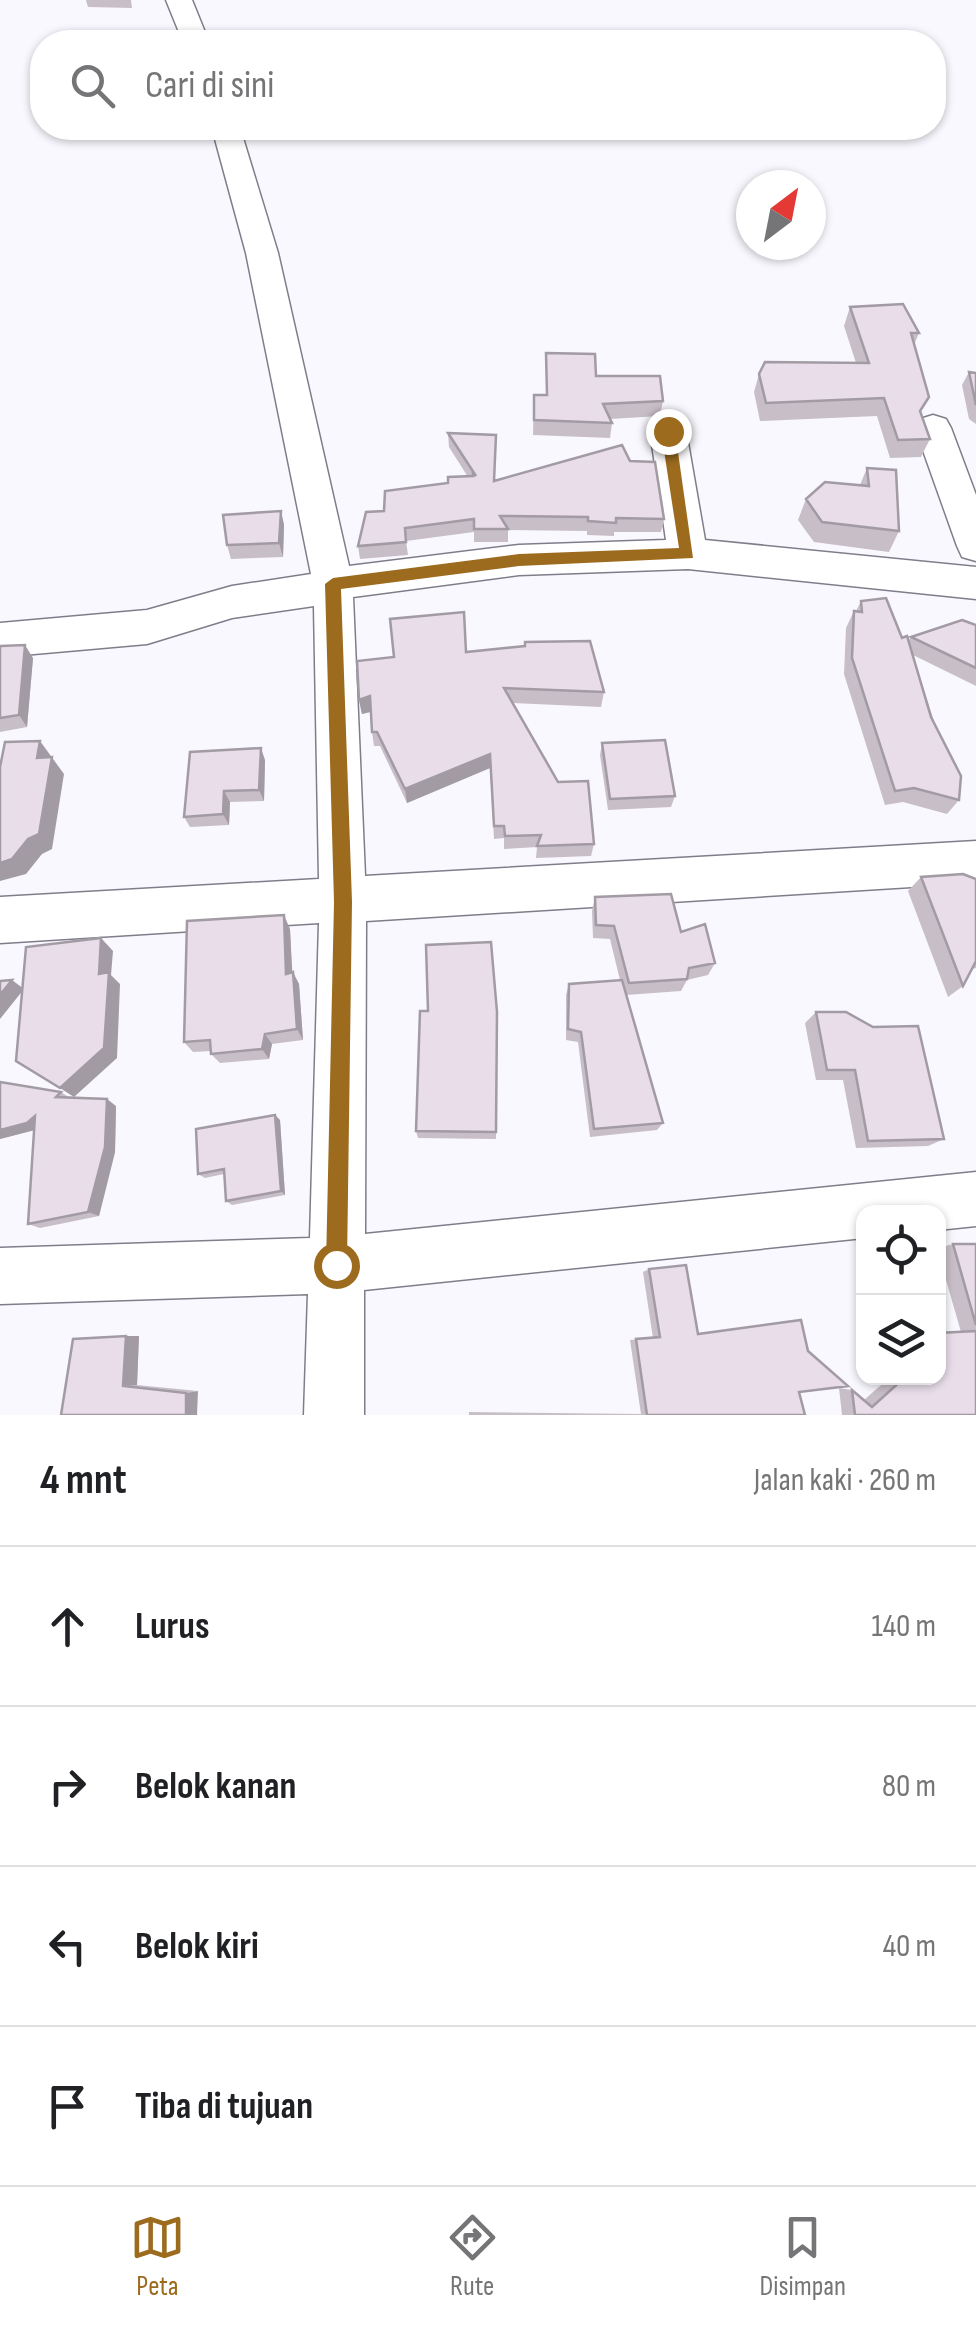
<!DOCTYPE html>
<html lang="id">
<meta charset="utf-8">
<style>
:root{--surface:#fff;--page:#f2f2f2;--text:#202124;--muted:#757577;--line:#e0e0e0;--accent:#9c6b1e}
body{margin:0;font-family:"Sofia Sans Condensed",sans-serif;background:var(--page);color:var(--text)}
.controls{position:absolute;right:30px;bottom:30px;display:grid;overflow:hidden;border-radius:20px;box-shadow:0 2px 8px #0004}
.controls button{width:90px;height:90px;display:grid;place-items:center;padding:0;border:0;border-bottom:2px solid var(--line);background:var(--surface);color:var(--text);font:50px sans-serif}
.compass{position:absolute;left:736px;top:170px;width:90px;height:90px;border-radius:50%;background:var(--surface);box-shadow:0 2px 8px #0004;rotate:32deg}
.stop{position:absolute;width:30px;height:30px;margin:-22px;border:8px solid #9c6b1e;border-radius:50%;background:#fff}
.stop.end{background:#9c6b1e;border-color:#fff;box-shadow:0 2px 10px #0008}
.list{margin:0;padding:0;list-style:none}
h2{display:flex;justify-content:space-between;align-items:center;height:130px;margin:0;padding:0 40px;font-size:42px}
h2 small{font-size:32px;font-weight:400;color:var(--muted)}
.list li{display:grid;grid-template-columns:65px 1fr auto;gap:30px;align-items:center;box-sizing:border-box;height:160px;padding:0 40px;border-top:2px solid var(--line)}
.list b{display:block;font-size:38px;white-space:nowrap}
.list em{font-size:32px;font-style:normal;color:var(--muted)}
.icon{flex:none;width:55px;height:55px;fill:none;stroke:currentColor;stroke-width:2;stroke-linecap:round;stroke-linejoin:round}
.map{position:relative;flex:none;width:976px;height:1415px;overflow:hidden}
.search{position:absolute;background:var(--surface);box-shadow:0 2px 8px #0004;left:30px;right:30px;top:30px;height:110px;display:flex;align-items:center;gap:25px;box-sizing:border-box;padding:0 35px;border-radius:40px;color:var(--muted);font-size:38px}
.sheet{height:770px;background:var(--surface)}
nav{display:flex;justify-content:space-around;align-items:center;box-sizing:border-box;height:140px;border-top:2px solid var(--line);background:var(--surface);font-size:28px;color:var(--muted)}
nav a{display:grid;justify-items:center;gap:5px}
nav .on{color:var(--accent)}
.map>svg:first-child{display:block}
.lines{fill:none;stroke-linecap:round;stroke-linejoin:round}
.minor-casing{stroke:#807d8a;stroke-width:3}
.minor{fill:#fff;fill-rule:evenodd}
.wall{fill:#c8bec8}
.shaded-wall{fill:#a29ba3}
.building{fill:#e8dde9;stroke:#a29ba3;stroke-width:2.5}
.route{fill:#9c6b1e}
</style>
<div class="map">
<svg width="976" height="1415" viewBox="0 0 976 1415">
<rect width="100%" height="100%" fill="#f9f8fe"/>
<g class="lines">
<defs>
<path id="minor" d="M166,0H192L209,42H183Z
M212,128H240L278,253L349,566L519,545L666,540L650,431L655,422L668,418L681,422L686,431L705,540L976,567V599L688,569L519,575L353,597L365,876L976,841V883L366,921L365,1234L976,1172V1226L938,1230V1212H864V1238L364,1290V1415H304L308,1294L0,1304V1248L310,1238L319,923L0,943V897L319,879L314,606L232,618L147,644L0,657V623L147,610L232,586L311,574L246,253Z
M933,415L946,419L951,428L976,495V561L962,557L957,546L915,428L920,419Z"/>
</defs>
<!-- minor casing -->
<use href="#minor" class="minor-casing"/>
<!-- minor -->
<use href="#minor" class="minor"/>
</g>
<!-- wall -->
<path class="wall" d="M86,0H131L132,8L88,7Z
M850,307L919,333L914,345L921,415L930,439L921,457L890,458L877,416L760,421L754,392L759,374L856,363L844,326Z
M546,353L596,376L663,401L660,416L610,419L612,423L610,438L533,435L534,395H546Z
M969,372L976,373V424L969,419L962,385Z
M448,433L494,481L630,461L664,519L661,532H614V536L587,535V531L508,530V542H474V532L406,541L408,555L360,559L358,546L384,511L448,483L468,477L449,447Z
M867,468L899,531L889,552L814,542L798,520L806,499L860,485Z
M281,511L284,525L283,557L231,559L227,545Z
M861,601L902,638L908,641L911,637L976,625V686L913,655L959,800L947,814L903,802L885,805L844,674L846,628L854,611H856Z
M0,646L33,658L27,727L0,732Z
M466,652L604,692L601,707L513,703L594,844L591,856L536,858L537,847L504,849V838L494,839L490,768L407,803L380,746H374L372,732L371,712L362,714L359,700Z
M602,743L675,796L671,807L608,810L600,755Z
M265,760L264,801L230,802L229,825L190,827L184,817Z
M921,877L976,879V968L972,969L963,986L948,997L908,891Z
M595,897L681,932L715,963L708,975L687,980L681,991L626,995L663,1123L657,1130L590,1137L578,1042L566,1040V995L569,984L620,980L610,939L593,938L592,911Z
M290,929L292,973L299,984L303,1040L272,1044L269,1059L220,1063L211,1054V1051L193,1052L184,1042Z
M428,1011L497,1012L496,1139L418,1138L416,1131Z
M816,1012L944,1139L928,1146L856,1148L843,1080H816L805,1023Z
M61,1092L70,1098L116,1106L115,1152L99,1216L40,1228L28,1224L34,1130L0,1139Z
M275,1115L280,1120L285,1195L232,1205L226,1201L224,1174L205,1178L198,1174Z
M953,1244H976V1415H842L839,1388L852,1390L864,1400L889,1378H938L961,1332L938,1252V1248Z
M649,1269L698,1334L799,1392L805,1415H469V1412L641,1414L630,1340L653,1338L643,1272Z
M139,1336L137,1385L198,1391L61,1415Z"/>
<!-- shaded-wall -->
<path class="shaded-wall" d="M281,511L284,525L283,557L279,543Z
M25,645L33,658L27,727L19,715Z
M370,696L373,711L362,714L359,700Z
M40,741L64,774L52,849L42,854L26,874L0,881V863L37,758Z
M261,748L265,760L264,801L259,790Z
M490,754V768L407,803L405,789Z
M224,791L230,802L229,825L223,814Z
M284,915L290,929L293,986L286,974Z
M101,938L113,951L111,975L120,984L117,1058L74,1097L60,1088L99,974Z
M293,972L299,984L303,1040L297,1029Z
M12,980L24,989L0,1019V995Z
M265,1034L272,1044L269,1059L262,1049Z
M107,1099L116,1106L115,1152L99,1216L88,1212Z
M275,1115L280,1120L285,1195L281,1191Z
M35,1116L39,1129L0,1139V1130Z
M126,1336H139L137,1385L123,1386Z
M198,1391L197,1415H186V1393Z"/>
<!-- building -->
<path class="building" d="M903,304L919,333H911L929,397L920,411L930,439L898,440L884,398L766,403L759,374L765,362L869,363L850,307Z
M546,353L595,354L596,376H660L663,401L603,404L612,423L534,420V395H547Z
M969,372L976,373V405Z
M448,433L496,435L494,481L622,445L630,461L655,462L664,519L616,518V523L588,521V517L500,516L508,529H474V519L405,528L406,542L358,546L366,512L384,511L385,491L448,483V477L473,476V473L476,476Z
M867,468L896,470L899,531L822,522L806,499L825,482L869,486Z
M281,511L279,543L227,545L223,515Z
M886,598L902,638L907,636L931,717L961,776L959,800L914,788L895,791L852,658L854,611L862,612L861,601Z
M464,612L466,652L525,646V642L590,641L604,692L504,688L558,782L588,781L594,844L537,846L541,835L505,836L504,826H494L490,754L405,789L377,732H372L370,696L359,700L357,661L394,657L390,619Z
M962,620L976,625V668L911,637Z
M25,645L19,715L0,718V646Z
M665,740L675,796L610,799L602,743Z
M40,741L37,758L52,757L39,834L28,839L12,859L0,863V767L5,742Z
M261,748L259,790L224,791L223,814L184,817L190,752Z
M963,874L976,879V961L963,986L921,877Z
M671,894L681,932L705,924L715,963L689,968L687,979L629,983L614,926L596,925L595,897Z
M284,915L286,974L293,972L297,1029L265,1034L262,1049L211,1054L210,1040L184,1042L187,921Z
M101,938L99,974L109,972L104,1048L60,1088L16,1061L26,947Z
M491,942L497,1012L496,1132L416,1131L420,1011H428L426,945Z
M12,980L0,995V981Z
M622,980L663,1123L594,1129L581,1032L568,1029L569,984Z
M816,1012H846L873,1027L918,1026L944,1139L868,1141L855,1070H827Z
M0,1082L61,1092L56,1097L107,1099L105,1147L88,1212L28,1224L35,1116L27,1123L0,1130Z
M275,1115L281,1191L226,1201L224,1169L198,1174L196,1129Z
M953,1244H976V1325Z
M686,1265L698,1334L801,1320L808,1351L848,1386L799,1392L805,1415H647L636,1339L660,1337L649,1269Z
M976,1331V1415H855L852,1390L872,1407L904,1378H938V1333Z
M126,1336L123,1386L186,1393V1415H61L73,1339Z"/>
<!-- route -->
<path class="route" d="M668,426L675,431L693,558L519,566L341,589L352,902L347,1265L336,1275L326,1265L334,902L325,584L333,578L519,554L679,548L661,431Z"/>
</svg>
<div class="controls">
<button><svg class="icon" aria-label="locate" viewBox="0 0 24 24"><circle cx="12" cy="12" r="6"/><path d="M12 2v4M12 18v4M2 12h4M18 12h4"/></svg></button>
<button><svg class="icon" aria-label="layers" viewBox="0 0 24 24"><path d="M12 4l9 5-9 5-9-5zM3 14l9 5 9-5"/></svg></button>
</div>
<svg class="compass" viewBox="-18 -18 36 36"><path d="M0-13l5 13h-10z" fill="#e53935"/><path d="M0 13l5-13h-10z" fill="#757577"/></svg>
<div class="stop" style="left:336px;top:1265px"></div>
<div class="stop end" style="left:668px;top:431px"></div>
<div class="search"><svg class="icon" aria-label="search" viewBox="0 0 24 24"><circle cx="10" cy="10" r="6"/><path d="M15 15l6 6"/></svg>Cari di sini</div>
</div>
<section class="sheet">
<h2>4 mnt<small>Jalan kaki · 260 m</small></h2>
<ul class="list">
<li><svg class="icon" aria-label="ahead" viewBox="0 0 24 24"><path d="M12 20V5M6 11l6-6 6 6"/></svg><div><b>Lurus</b></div><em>140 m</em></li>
<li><svg class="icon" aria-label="right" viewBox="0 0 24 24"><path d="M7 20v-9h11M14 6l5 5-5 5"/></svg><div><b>Belok kanan</b></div><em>80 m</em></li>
<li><svg class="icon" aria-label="left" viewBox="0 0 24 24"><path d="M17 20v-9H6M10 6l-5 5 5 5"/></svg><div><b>Belok kiri</b></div><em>40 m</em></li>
<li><svg class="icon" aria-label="arrive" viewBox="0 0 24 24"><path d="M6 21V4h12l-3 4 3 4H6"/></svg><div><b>Tiba di tujuan</b></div></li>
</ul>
</section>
<nav>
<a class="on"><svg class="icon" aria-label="map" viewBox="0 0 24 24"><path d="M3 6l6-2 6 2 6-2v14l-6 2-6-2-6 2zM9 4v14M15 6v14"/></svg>Peta</a>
<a><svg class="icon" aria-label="directions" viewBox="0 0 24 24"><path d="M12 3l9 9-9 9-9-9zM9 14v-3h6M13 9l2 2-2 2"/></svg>Rute</a>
<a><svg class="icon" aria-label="saved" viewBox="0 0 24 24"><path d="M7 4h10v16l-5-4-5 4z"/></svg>Disimpan</a>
</nav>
